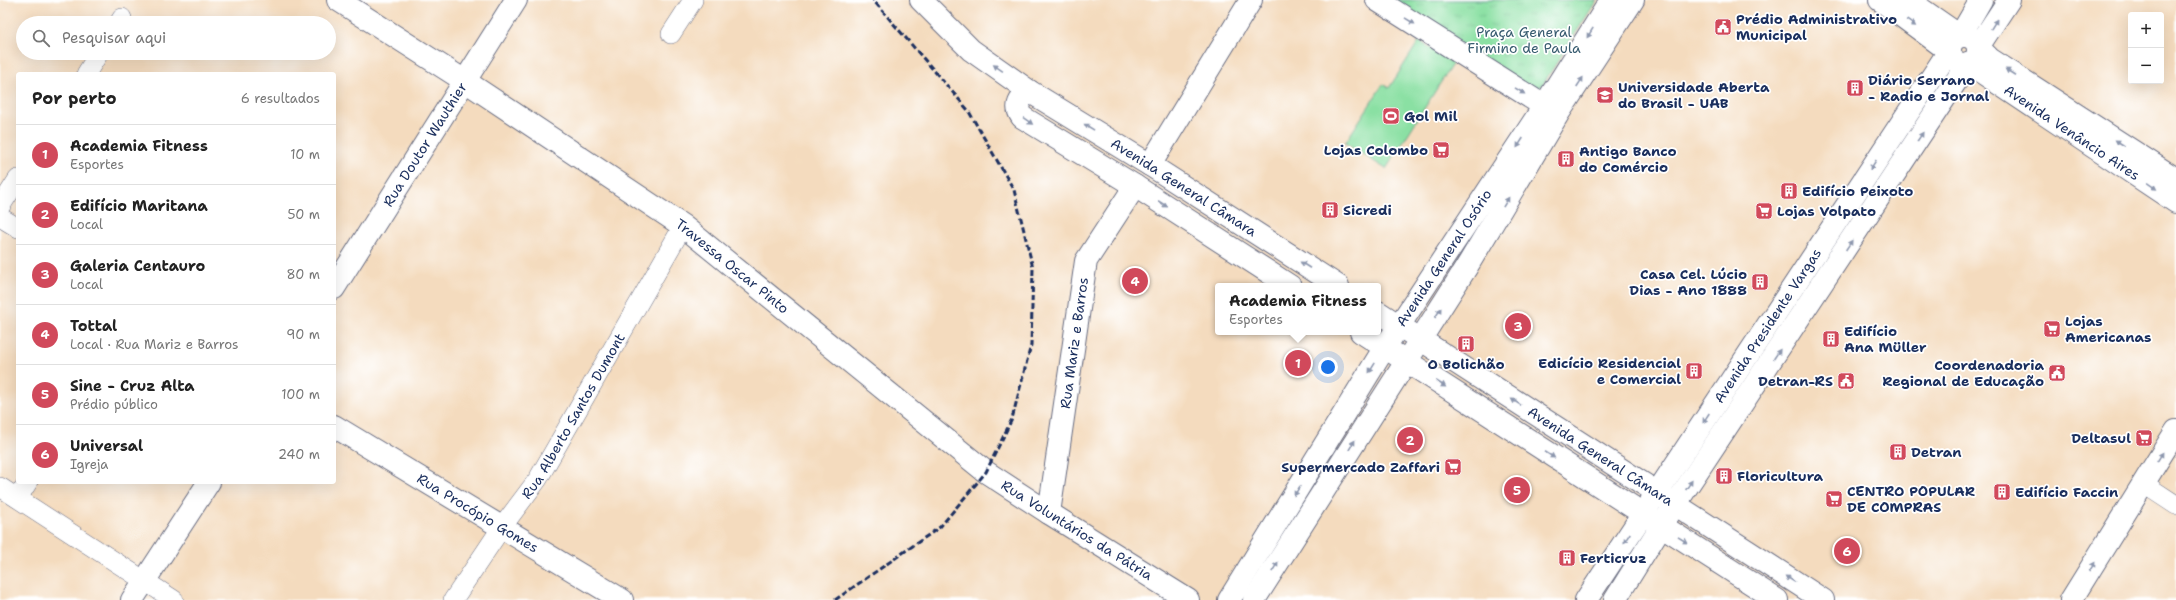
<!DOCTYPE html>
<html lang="pt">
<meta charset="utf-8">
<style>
:root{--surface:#fff;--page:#f2f2f2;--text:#222;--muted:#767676;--line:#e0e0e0;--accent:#d1495b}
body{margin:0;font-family:"Shantell Sans",sans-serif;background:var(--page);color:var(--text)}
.controls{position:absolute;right:12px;top:12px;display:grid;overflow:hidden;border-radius:4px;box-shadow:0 4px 16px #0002}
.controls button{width:36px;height:36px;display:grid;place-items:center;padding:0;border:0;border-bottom:1px solid var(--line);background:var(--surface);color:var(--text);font:20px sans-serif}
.you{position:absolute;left:1328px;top:367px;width:14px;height:14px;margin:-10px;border:3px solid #fff;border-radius:50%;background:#1a73e8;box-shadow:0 0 0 6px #1a73e833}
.badge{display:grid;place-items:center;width:26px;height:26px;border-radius:50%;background:var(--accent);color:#fff;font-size:13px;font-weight:700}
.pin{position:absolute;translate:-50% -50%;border:2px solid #fff;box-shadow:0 1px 4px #0006}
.popup{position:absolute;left:1215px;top:283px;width:166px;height:52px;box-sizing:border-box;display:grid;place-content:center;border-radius:4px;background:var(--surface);filter:drop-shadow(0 1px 3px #0005);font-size:13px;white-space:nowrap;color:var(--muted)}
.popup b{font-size:15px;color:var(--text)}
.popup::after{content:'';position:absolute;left:50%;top:100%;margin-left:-8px;border:8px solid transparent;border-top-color:var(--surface)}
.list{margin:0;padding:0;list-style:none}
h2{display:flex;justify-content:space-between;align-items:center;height:52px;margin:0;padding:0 16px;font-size:17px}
h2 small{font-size:13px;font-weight:400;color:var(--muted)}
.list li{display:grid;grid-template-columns:26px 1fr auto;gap:12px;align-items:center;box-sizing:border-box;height:60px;padding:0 16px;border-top:1px solid var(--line)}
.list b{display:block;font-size:15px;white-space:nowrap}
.list p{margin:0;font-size:13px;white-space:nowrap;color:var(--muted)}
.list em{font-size:13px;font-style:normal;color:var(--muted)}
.icon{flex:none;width:22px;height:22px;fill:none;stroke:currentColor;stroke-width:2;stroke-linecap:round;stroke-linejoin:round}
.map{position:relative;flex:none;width:2176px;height:600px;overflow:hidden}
.search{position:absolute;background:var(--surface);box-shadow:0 4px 16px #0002;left:16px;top:16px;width:320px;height:44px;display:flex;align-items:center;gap:10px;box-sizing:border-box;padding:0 14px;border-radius:22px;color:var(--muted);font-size:15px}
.panel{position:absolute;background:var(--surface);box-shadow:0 4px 16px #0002;left:16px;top:72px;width:320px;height:412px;border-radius:4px}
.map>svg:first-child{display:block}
.grass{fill:url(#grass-tufts);stroke:#528880}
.pitch{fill:#8ae0a3;stroke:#528880}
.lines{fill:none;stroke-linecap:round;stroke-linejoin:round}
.minor-casing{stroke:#676b80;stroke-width:20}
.tertiary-casing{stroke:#676b80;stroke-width:24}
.secondary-casing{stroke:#676b80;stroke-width:24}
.minor{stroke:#fff;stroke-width:19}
.tertiary{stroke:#fff;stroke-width:22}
.secondary{stroke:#fff;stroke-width:22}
.rail{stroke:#1b2f5e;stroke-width:3;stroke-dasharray:6 3;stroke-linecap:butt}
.oneway{fill:#8d97ae}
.labels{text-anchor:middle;stroke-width:3.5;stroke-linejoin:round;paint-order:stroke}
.poi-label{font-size:14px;font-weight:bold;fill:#1b2f5e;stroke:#fff;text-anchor:start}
.park-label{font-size:14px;fill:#375b6f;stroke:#fff}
.street-label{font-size:14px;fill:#1b2f5e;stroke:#fff}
</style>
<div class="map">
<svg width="2176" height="600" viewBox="0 0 2176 600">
<defs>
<pattern id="grass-tufts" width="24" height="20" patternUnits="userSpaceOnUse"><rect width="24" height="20" fill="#8ae0a3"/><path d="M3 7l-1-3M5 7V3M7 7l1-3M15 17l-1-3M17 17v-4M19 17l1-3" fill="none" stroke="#76c08f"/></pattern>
</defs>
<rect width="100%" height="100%" fill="#fff"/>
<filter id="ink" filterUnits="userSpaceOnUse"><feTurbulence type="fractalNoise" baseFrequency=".025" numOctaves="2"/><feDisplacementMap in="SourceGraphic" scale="8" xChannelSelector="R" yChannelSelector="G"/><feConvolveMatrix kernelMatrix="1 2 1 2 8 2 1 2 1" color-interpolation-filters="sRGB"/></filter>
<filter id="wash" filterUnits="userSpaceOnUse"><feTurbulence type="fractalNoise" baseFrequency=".012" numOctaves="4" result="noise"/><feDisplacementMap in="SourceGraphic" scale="16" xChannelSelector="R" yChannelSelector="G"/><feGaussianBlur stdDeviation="0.9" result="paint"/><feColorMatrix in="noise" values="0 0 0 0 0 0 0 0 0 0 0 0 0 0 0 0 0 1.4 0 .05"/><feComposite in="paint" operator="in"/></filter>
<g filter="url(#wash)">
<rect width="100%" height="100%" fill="#f4dbbe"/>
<!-- grass -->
<path class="grass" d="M1390,0H1597L1536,95Z"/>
<!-- pitch -->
<path class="pitch" d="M1419,41L1453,63L1386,169L1345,143L1383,84L1389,88Z"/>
</g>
<g filter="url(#ink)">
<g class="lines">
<defs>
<g id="minor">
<path d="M119,23L122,18"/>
<path d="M671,34L693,0"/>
<path d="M86,74L99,53"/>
<path d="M0,207L18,179"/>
<path d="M0,217L18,228"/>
<path d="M2144,484L2176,505"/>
<path d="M0,487L174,600"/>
<path d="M18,498L28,482"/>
<path id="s1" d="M453,600L502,527L538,479L683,226"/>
</g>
<g id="tertiary">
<path id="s2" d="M338,0L465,81L683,226L986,472L1049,513"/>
<path id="s3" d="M334,288L516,0"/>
<path id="s4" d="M334,426L622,600"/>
<path d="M132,600L209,482"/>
<path d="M2071,600L2176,431"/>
</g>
<g id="secondary">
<path id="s5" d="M921,0L971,50L1029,91L1150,165L1338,286"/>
<path d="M1377,0L1544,106"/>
<path d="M1880,0L1949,51"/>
<path d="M1908,0L1960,36"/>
<path d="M1960,36L1981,0"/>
<circle cx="1964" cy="50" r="14"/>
<path d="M1978,47L1990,59L2176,179"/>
<path d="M1978,47L2009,0"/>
<path id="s6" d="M1968,63L2176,202"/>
<path d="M1029,91C1020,99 1014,106 1022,117L1135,186L1290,286"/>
<path d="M1150,165L1251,0"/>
<path d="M1135,186L1086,261L1049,513L1188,600"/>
<path id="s7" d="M1378,312L1823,600"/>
<path d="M1361,332L1777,600"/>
<path id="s8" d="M1229,600L1385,347L1544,106L1611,0"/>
<path d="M1254,600L1466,268L1558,114L1633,0"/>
<path id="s9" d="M1586,600L1949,51"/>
<path d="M1615,600L1661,526L1968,63"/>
</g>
</defs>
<!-- minor casing -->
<use href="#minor" class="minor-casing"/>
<!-- tertiary casing -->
<use href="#tertiary" class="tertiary-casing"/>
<!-- secondary casing -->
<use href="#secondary" class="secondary-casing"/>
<!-- minor -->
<use href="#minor" class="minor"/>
<!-- tertiary -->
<use href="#tertiary" class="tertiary"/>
<!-- secondary -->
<use href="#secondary" class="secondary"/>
<!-- rail -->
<path class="rail" d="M835,600L940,527L986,472L1012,419L1031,345L1033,268L1014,190L968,110L873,0"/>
</g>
<!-- one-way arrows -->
<defs><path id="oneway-solid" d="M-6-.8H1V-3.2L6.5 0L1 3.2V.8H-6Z"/></defs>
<g class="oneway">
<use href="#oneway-solid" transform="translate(1410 21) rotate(32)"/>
<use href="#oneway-solid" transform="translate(1911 23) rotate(35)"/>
<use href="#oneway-solid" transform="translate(1994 24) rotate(-58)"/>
<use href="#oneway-solid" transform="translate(1590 33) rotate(122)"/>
<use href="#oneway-solid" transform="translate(998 68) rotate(-145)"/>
<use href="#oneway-solid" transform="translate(2010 72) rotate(-147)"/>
<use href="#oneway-solid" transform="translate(1580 82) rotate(-57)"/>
<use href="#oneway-solid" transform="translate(1520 91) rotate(32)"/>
<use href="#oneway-solid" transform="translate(1028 121) rotate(35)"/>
<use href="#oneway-solid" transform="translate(1089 127) rotate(-149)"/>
<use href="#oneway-solid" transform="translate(1920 137) rotate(-56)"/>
<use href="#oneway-solid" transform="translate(1520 143) rotate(123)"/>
<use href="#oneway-solid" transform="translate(2120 143) rotate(-147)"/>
<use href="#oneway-solid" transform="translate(1873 165) rotate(123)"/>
<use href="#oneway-solid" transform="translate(2152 186) rotate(34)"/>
<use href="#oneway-solid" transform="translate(1506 202) rotate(-59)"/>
<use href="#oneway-solid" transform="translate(1163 204) rotate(33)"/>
<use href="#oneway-solid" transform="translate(1849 245) rotate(-56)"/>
<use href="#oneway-solid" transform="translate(1305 265) rotate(-147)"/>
<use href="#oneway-solid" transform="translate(1438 313) rotate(-57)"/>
<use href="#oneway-solid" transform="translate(1777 354) rotate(-56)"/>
<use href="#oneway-solid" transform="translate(1372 368) rotate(122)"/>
<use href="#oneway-solid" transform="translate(1441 384) rotate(33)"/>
<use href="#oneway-solid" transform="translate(1516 402) rotate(-147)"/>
<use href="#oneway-solid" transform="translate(1706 418) rotate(123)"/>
<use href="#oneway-solid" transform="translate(1352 445) rotate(-58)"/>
<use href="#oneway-solid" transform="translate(1550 455) rotate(33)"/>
<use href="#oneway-solid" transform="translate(2160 457) rotate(-58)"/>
<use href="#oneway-solid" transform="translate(1689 485) rotate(-56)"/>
<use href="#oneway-solid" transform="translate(1297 491) rotate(122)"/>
<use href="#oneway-solid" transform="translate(1627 538) rotate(123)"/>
<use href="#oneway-solid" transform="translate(1683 540) rotate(32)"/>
<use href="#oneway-solid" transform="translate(1275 567) rotate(-58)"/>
<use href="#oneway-solid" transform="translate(2092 567) rotate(-58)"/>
<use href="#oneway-solid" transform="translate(1790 579) rotate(-147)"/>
</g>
</g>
<!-- icons -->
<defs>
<symbol id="civic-square" viewBox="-11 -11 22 22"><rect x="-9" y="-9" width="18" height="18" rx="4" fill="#d1495b" stroke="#fff"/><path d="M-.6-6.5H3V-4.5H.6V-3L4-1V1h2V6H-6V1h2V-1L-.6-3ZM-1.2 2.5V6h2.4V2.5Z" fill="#fff"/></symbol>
<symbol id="building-square" viewBox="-11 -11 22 22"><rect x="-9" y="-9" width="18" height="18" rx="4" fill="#d1495b" stroke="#fff"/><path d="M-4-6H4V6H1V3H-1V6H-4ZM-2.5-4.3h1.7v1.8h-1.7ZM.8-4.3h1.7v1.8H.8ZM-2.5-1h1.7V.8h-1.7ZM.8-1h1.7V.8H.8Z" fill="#fff"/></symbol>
<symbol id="school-square" viewBox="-11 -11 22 22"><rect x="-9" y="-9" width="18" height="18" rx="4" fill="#d1495b" stroke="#fff"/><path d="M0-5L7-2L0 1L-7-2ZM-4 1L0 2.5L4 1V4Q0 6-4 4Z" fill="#fff"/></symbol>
<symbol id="stadium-square" viewBox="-11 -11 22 22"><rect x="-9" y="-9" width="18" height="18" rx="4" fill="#d1495b" stroke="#fff"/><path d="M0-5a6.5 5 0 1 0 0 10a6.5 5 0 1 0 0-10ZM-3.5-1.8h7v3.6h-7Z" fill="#fff"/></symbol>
<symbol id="supermarket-square" viewBox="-11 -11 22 22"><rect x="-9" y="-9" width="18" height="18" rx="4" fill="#d1495b" stroke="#fff"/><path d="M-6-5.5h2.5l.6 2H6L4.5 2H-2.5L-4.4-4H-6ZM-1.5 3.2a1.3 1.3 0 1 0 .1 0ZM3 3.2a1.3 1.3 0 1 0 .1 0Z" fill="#fff"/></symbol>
</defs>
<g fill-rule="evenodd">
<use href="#civic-square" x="1713" y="17" width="20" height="20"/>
<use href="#building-square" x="1845" y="78" width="20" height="20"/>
<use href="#school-square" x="1595" y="85" width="20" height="20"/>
<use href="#stadium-square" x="1381" y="106" width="20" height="20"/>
<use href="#supermarket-square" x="1431" y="140" width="20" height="20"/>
<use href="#building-square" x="1556" y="149" width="20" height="20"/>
<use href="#building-square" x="1779" y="181" width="20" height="20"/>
<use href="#building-square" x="1320" y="200" width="20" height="20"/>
<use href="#supermarket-square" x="1754" y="201" width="20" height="20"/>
<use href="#building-square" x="1750" y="272" width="20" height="20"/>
<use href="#supermarket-square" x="2042" y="319" width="20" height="20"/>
<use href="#building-square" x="1821" y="329" width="20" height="20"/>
<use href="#building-square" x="1456" y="334" width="20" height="20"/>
<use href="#building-square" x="1684" y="361" width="20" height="20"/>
<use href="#civic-square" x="2047" y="363" width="20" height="20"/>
<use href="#civic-square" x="1836" y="371" width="20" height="20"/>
<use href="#supermarket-square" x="2134" y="428" width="20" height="20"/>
<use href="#building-square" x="1888" y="442" width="20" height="20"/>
<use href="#supermarket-square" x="1443" y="457" width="20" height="20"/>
<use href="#building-square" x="1714" y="466" width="20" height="20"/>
<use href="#building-square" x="1992" y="482" width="20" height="20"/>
<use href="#supermarket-square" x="1824" y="489" width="20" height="20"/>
<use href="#building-square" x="1557" y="548" width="20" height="20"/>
</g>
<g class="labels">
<!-- poi labels -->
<g class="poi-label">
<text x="1736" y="24">Prédio Administrativo<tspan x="1736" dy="16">Municipal</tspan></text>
<text x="1868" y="85">Diário Serrano<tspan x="1868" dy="16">- Radio e Jornal</tspan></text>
<text x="1618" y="92">Universidade Aberta<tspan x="1618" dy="16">do Brasil - UAB</tspan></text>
<text x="1404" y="121">Gol Mil</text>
<text x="1428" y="155" text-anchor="end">Lojas Colombo</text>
<text x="1579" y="156">Antigo Banco<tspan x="1579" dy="16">do Comércio</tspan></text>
<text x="1802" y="196">Edifício Peixoto</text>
<text x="1343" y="215">Sicredi</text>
<text x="1777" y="216">Lojas Volpato</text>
<text x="1747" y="279" text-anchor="end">Casa Cel. Lúcio<tspan x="1747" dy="16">Dias - Ano 1888</tspan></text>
<text x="2065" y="326">Lojas<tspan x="2065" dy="16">Americanas</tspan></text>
<text x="1844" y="336">Edifício<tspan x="1844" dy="16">Ana Müller</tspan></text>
<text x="1681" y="368" text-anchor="end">Edicício Residencial<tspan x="1681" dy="16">e Comercial</tspan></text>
<text x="1466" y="369" text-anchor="middle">O Bolichão</text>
<text x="2044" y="370" text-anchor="end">Coordenadoria<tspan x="2044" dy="16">Regional de Educação</tspan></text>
<text x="1833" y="386" text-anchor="end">Detran-RS</text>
<text x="2131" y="443" text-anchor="end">Deltasul</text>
<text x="1911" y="457">Detran</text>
<text x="1440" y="472" text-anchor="end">Supermercado Zaffari</text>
<text x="1737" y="481">Floricultura</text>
<text x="1847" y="496">CENTRO POPULAR<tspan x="1847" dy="16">DE COMPRAS</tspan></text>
<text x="2015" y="497">Edifício Faccin</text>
<text x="1580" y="563">Ferticruz</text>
</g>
<!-- park labels -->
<g class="park-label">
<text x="1524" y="37">Praça General<tspan x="1524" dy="16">Firmino de Paula</tspan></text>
</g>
<!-- street labels -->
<g class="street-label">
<text dy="5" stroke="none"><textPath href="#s6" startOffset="125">Avenida Venâncio Aires</textPath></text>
<text dy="5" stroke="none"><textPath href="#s3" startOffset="170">Rua Doutor Wauthier</textPath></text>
<text dy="5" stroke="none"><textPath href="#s5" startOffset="324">Avenida General Câmara</textPath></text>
<text dy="5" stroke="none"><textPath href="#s8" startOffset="404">Avenida General Osório</textPath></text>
<text dy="5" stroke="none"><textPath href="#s2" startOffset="476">Travessa Oscar Pinto</textPath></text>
<text dy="5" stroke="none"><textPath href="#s9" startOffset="329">Avenida Presidente Vargas</textPath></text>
<text transform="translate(1074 343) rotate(-82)" y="5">Rua Mariz e Barros</text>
<text dy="5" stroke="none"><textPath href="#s1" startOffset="220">Rua Alberto Santos Dumont</textPath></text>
<text dy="5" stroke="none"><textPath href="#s7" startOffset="265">Avenida General Câmara</textPath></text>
<text dy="5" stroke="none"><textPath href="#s4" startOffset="168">Rua Procópio Gomes</textPath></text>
<text transform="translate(1077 530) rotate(32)" y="5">Rua Voluntários da Pátria</text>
</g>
</g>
</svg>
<div class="controls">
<button>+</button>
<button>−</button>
</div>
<div class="you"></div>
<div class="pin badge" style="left:1298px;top:363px">1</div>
<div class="popup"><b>Academia Fitness</b>Esportes</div>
<div class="pin badge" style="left:1410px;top:440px">2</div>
<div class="pin badge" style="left:1518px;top:326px">3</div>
<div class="pin badge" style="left:1135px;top:281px">4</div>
<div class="pin badge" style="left:1517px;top:490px">5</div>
<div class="pin badge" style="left:1847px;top:551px">6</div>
<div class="search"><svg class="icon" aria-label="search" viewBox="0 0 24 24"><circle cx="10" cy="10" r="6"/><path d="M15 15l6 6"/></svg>Pesquisar aqui</div>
<section class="panel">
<h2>Por perto<small>6 resultados</small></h2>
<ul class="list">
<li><span class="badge">1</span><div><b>Academia Fitness</b><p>Esportes</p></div><em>10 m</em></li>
<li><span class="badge">2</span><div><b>Edifício Maritana</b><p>Local</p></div><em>50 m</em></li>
<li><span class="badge">3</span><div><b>Galeria Centauro</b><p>Local</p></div><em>80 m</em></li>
<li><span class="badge">4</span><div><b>Tottal</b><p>Local · Rua Mariz e Barros</p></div><em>90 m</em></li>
<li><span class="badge">5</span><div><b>Sine - Cruz Alta</b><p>Prédio público</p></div><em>100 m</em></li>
<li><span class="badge">6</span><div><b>Universal</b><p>Igreja</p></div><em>240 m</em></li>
</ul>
</section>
</div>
